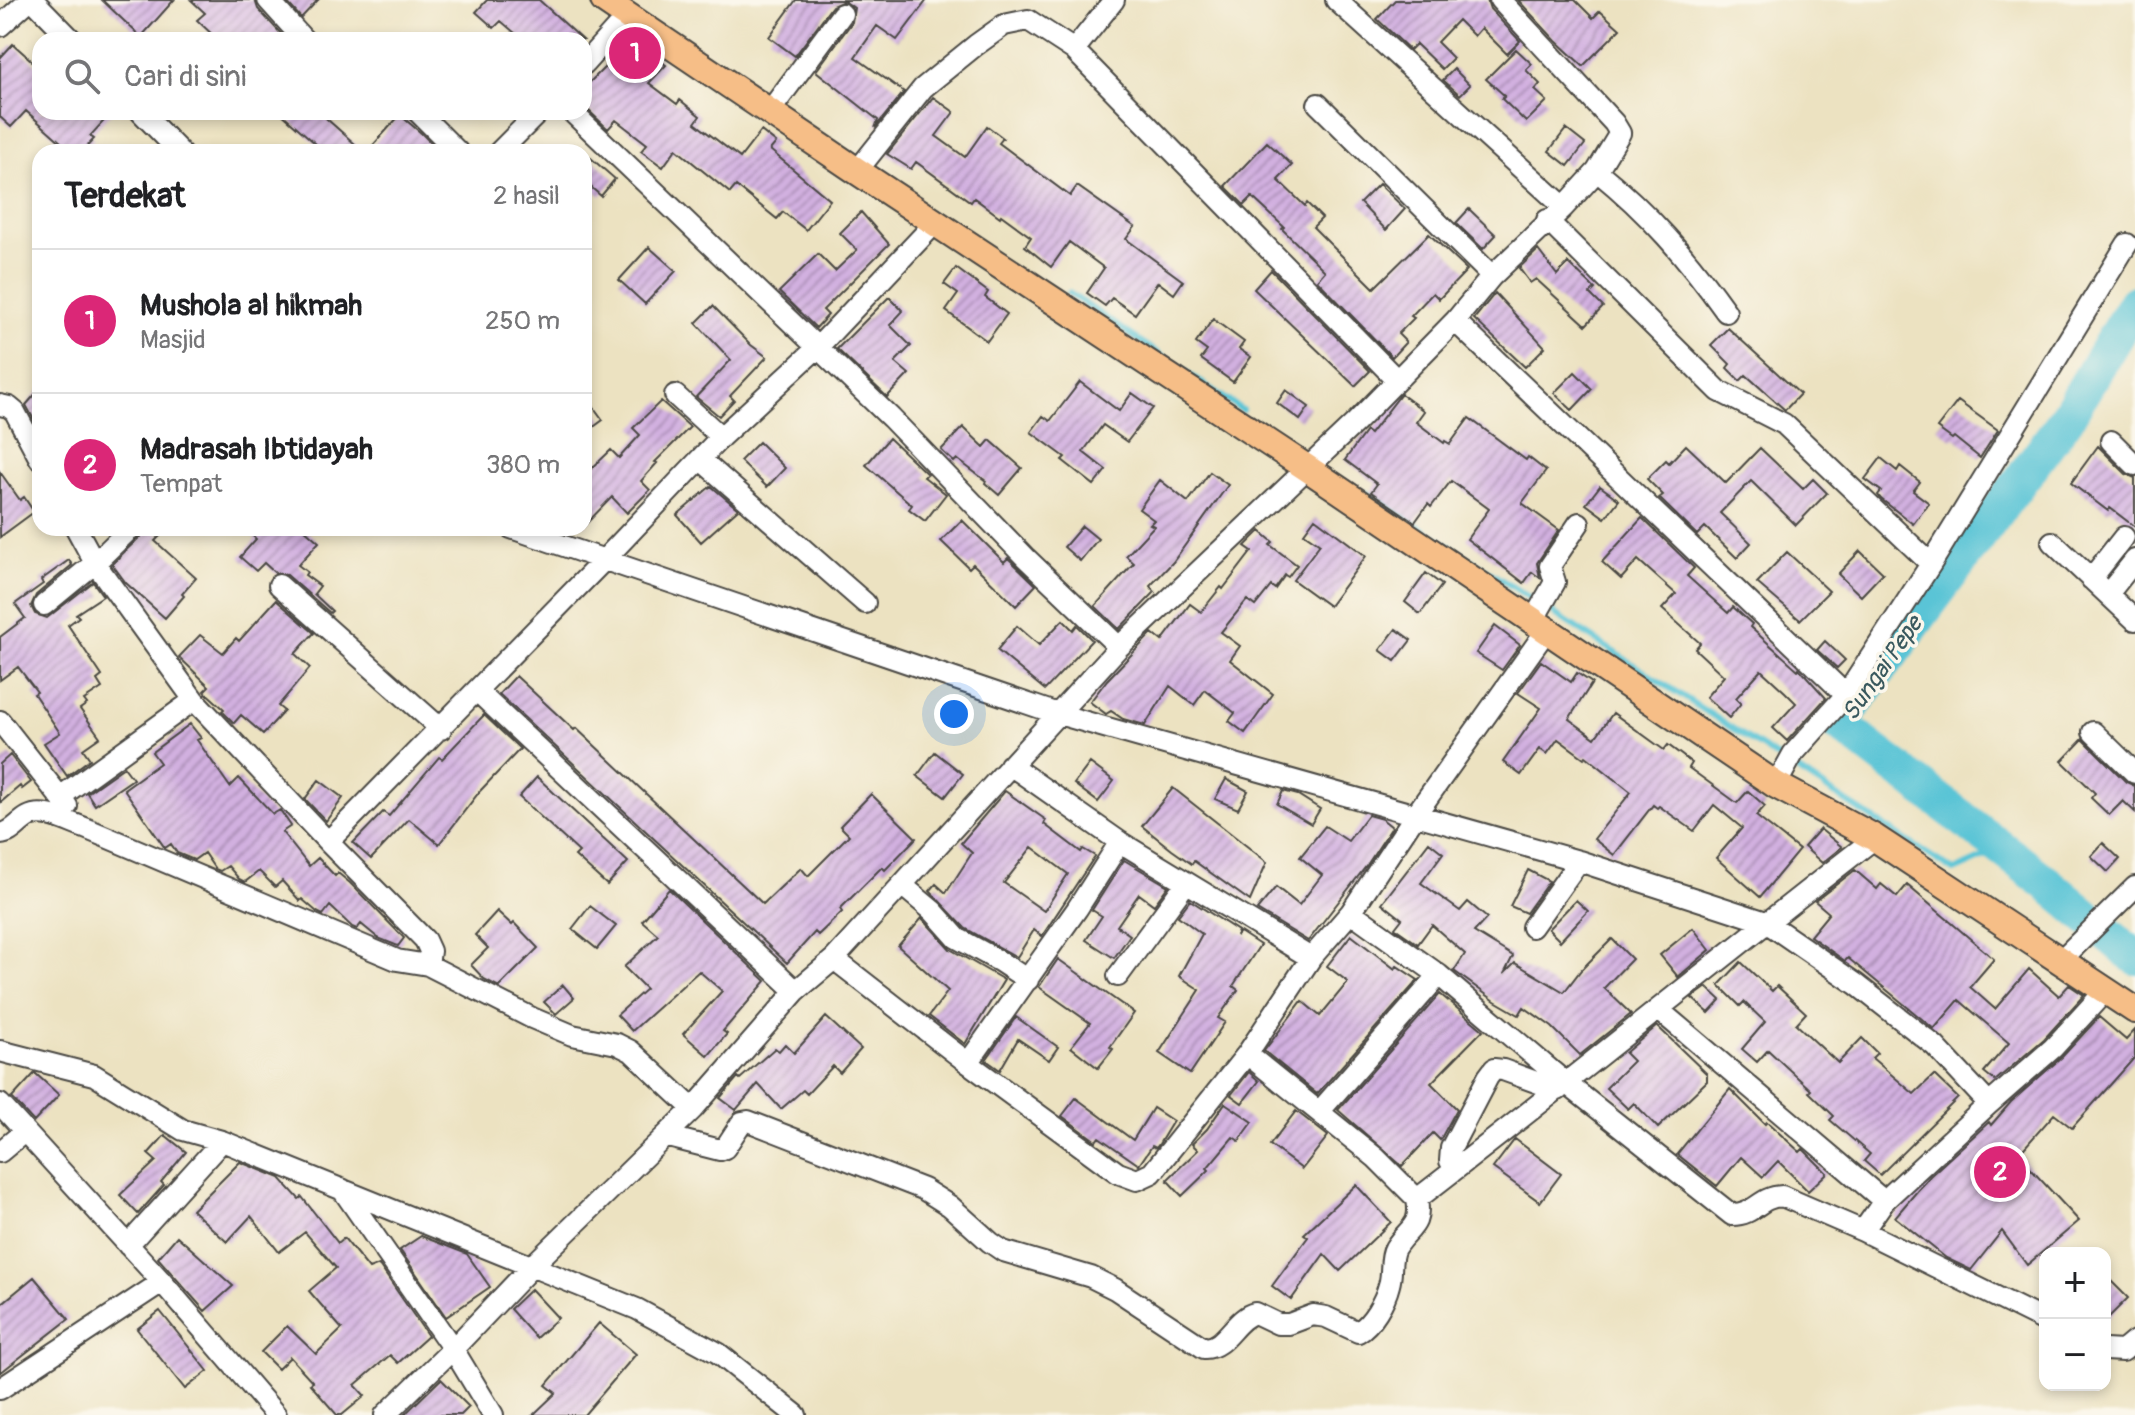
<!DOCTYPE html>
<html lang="id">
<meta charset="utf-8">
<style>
:root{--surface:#fff;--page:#f6f6f6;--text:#202124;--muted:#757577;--line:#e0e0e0;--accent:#db2777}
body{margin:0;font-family:Pangolin,sans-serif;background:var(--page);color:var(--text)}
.controls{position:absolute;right:24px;bottom:24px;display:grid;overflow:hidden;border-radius:16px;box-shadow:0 4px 12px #0003}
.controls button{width:72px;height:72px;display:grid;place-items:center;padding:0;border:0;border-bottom:2px solid var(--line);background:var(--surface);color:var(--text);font:40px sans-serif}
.you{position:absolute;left:954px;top:714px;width:28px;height:28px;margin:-20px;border:6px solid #fff;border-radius:50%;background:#1a73e8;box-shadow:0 0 0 12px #1a73e833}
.badge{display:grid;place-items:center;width:52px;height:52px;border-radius:50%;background:var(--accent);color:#fff;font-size:26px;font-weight:700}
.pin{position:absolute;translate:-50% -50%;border:4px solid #fff;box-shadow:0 2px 8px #0006}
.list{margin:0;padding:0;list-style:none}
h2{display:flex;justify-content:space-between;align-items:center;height:104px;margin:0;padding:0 32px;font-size:34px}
h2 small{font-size:26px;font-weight:400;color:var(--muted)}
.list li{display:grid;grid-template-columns:52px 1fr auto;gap:24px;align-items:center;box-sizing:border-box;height:144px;padding:0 32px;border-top:2px solid var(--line)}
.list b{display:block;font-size:30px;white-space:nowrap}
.list p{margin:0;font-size:26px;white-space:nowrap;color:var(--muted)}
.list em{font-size:26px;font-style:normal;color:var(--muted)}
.icon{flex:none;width:44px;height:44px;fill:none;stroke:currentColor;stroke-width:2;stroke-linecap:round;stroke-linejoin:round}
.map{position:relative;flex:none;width:2135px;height:1415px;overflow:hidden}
.search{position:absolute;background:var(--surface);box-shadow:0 4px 12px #0003;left:32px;top:32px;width:560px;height:88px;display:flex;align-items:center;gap:20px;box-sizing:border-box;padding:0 28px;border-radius:24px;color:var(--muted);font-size:30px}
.panel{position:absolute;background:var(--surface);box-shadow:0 4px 12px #0003;left:32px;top:144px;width:560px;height:392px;border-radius:24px}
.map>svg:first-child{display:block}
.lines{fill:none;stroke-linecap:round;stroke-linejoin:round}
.stream{stroke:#5ac4d6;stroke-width:6}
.river{stroke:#5ac4d6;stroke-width:36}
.building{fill:url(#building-hatch);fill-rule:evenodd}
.minor-casing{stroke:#484642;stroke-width:24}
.major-casing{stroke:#484642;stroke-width:30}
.minor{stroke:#fff;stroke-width:20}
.major{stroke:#f6be87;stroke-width:26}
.labels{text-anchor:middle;stroke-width:7;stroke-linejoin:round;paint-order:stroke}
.water-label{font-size:24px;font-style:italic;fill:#39595e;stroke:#fbf7ec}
</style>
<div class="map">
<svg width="2135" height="1415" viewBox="0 0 2135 1415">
<defs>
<pattern id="building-hatch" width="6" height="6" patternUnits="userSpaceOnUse" patternTransform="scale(2)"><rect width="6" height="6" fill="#d2b0e0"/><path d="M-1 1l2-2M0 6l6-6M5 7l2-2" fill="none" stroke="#ab8fb6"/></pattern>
</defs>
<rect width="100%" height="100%" fill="#fbf7ec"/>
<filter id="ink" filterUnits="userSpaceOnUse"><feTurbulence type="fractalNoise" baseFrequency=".0125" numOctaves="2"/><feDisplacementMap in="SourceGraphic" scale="16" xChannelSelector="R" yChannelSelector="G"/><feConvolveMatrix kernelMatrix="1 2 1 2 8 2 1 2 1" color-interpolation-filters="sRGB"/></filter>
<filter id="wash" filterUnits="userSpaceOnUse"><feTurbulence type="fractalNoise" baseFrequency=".006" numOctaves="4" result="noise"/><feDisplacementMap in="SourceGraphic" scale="32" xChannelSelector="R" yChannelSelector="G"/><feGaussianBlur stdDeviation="1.8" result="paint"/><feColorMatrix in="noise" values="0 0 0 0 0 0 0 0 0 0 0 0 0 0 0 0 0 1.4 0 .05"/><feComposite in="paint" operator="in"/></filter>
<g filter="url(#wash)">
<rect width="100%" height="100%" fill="#ece2c1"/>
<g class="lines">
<!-- stream -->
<path class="stream" d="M1069,293L1242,410
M1367,493L1954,871L2003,849"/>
<!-- river -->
<path class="river" d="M2135,303L2066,419L1839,724L2048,884L2135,957"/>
</g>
<g id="blocks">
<!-- building -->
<path class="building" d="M102,0H174L141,37Z
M191,0H255L258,9L284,37L280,40H218L197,20L205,13Z
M285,0H318L301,18Z
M487,0H539L583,40H523L501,21L494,28L476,12Z
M796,0H927L897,40L877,26L855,57L904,92L875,128L878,120L816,71L852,22L854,8L844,1L832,6L795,56L769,37Z
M1395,0H1487L1490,9L1520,41L1507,54L1481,28L1474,36L1458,20L1437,42L1453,58L1442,69L1416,44L1410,50L1377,19Z
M1518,0H1575L1593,18L1600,11L1620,29L1583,66L1556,41Z
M633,39L666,65L649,83L677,104L680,100L700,116L695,123L740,158L761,131L776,143L770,150L830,200L806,230L783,212L777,219L736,186L730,193L676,149L663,167L641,151L647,144L616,120L608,129L584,106V88Z
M13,44L40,68V112H112L90,136L94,139L82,152H72L26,111L11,127L0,117V58Z
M1516,49L1532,64L1526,70L1540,84L1535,90L1547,101L1526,122L1502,99L1505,96L1486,79Z
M1454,69L1470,85L1460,95L1443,80Z
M933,97L954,112L936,136L965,157L987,126L1003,138L999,143L1070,196L1077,186L1135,227L1126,239L1183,281L1174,294L1158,282L1135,314L1112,298L1105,306L1087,293L1104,268L1069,242L1051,267L1025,246L1031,237L1001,215L1000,217L974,198L971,202L916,162L911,169L887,154Z
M280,112H319L364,152H325Z
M400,115L421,133L440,152H367Z
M1566,129L1585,144L1568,166L1549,151Z
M1267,142L1292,165L1278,180L1305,206L1307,203L1322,218L1313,227L1374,288L1429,234L1465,268L1467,270L1439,299L1433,293L1411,316L1414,318L1398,334L1406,342L1392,357L1317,280L1325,271L1282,229L1284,227L1252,197L1244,205L1225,186Z
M584,152L615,179L601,196L584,181Z
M1379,184L1405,209L1386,230L1360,203Z
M1469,209L1496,235L1483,249L1456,223Z
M861,212L889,244L823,310L828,315L816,328L779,292L818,254L835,271L857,250L840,233Z
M649,247L676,271L645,304L619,280Z
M1538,250L1557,275L1568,263L1595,289L1590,294L1603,307L1586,325L1536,279L1530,283L1519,268Z
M956,268L988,292L985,297L1007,314L987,341L946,311L958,294L944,284Z
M1271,270L1370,371L1355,386L1254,289Z
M1495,293L1545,347L1525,367L1474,319Z
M889,297L903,311L890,325L911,346L895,362L909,374L887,397L837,349Z
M713,306L751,345L767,357L730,396L734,400L719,416L696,397L731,360L696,323Z
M1213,319L1244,342L1239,349L1251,357L1233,382L1201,359L1207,351L1196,343Z
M1728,328L1800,394L1785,410L1746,375L1740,381L1727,368L1730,364L1711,345Z
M1575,372L1592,389L1572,410L1554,393Z
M1080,382L1119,411L1132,393L1153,408L1127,442L1103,425L1083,452L1106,470L1094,485L1062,460L1065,457L1031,432L1043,416L1050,421Z
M40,389V431L26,405Z
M1286,390L1309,407L1300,420L1277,403Z
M584,394L603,420L584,434Z
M1401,394L1424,411L1416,422L1444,443L1445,441L1450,444L1469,418L1526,460L1528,457L1546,471L1522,503L1559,530L1537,563L1540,578L1532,572L1524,583L1467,539L1489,509L1451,481L1431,507L1428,504L1415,522L1371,492L1377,484L1345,460L1366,431L1370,434Z
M661,401L690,427L655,462L657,463L641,481L650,490L627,513L612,497L584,526V476L611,450L619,458L640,435L633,428Z
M1958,401L1998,430L1980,458L1954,437L1952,439L1937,428Z
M963,427L984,447L990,440L1022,468L999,495L985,483L986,481L957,459L954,462L941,450Z
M889,438L927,474L924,477L946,494L925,521L909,509L912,505L866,465Z
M759,442L785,468L767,487L740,461Z
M1686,445L1726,483L1760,448L1803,489L1813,479L1827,493L1796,525L1751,481L1720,513L1751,543L1737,558L1705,527L1697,535L1659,498L1663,495L1647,479L1666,460L1669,463Z
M2098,446L2126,474L2135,478V527L2110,508L2108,511L2071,483Z
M1881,458L1897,471L1900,466L1920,482L1913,491L1929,503L1913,524L1881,499L1878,495L1881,491L1865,479Z
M0,472L20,500L24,497L34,512L0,537Z
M1210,472L1228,485L1173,562L1150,586L1155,592L1119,629L1095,606L1134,563L1126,556L1154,526L1150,524L1154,520L1139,509L1160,480L1188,502Z
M711,486L738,509L701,542L677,515Z
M1600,486L1619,500L1605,518L1586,504Z
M1315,518L1366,556L1329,606L1293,580L1320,544L1304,533Z
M1642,518L1694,568L1687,576L1728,613L1733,607L1752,624L1750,627L1798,670L1799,668L1826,698L1787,741L1773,728L1796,703L1785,692L1761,670L1736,698L1741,703L1729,718L1706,697L1724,676L1695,649L1700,643L1662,609L1676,594L1638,560L1621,579L1602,562Z
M962,520L1004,562L1008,558L1036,585L1016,606L973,564L969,568L941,541Z
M1082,526L1098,539L1080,561L1064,547Z
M144,528H151L160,536L155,541L196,578L182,594L184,596L165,618L126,583L112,564L140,537Z
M245,528H303L319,542L298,565L307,572L305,575L320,586L314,594L332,611L330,613L287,575L275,573L264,563L256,571L240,557L256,539Z
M1260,531L1273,542L1270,545L1297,565L1288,577L1285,575L1275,589L1271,586L1255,606L1247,600L1221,632L1240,646L1230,660L1273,694L1245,733L1229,721L1235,713L1205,690L1194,705L1170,686L1145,725L1123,719L1111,711L1106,714L1090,702L1107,680L1152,633L1162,641L1190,604L1201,612L1221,587L1223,589L1252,551L1245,546Z
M1860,551L1883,573L1861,596L1838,574Z
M1787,552L1829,591L1800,620L1757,583Z
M69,560L72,565L36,595L31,606L35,614L47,618L93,582L103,596L76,614L79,617L68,625L102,676L97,680L102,688L84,700L87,704L80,709L100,737L83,749L90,759L67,776L44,743L60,733L34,694L37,692L18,667L0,680V637L25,618L15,604L43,584L41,580Z
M1426,573L1442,585L1420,614L1405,602Z
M276,600L314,633L295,654L310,668L278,706L284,711L263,734L241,715L234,723L222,711L224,709L204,691L209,686L179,657L200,635L223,653L236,638L239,641Z
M1063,620L1073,630L1077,625L1092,640L1045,690L997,650L1017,626L1039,645Z
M1495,626L1520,645L1502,670L1476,653Z
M1396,629L1411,640L1395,661L1380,650Z
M1825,641L1845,660L1837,668L1817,650Z
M1541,661L1571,682L1577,673L1592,683L1569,719L1595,738L1613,713L1664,750L1668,745L1692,763L1689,768L1737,803L1748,791L1765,806L1756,816L1799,850L1760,897L1716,858L1742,828L1714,805L1694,831L1659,806L1657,808L1653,805L1614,855L1594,839L1631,792L1586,756L1584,758L1558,739L1547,754L1540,749L1521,775L1503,762L1541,708L1518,693Z
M516,676L574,730L576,728L763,904L801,868L808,876L849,835L840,826L871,794L916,838L885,870L882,867L840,909L842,912L818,935L815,932L787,963L499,694Z
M484,715L520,749L480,791L439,844L409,819L371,859L353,843L383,812L389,816L439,757L442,759Z
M190,724L201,738L197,740L230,787L239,778L273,814L280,810L291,826L282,832L309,866L318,858L335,876L338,873L350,883L404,938L398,946L378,938L361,924L357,929L352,927L330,906L323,915L317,912L302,899L300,901L282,881L275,887L259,871L245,882L239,879L228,866L220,871L215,869L204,853L194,860L177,853L171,844L165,848L124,789L160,763L152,752Z
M2083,739L2126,782L2135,786V812L2123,801L2109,815L2091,798L2095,793L2062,761Z
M935,752L963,774L945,797L917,776Z
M10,755L31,782L22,789L20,786L0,803V764Z
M1090,763L1114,781L1098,802L1074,784Z
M124,767L133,779L95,805L87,793Z
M537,777L628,862L607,885L575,856L579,852L519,797Z
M1226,779L1248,791L1238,809L1215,799Z
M319,780L343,798L326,821L305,799Z
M1173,788L1267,862L1250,901L1194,861L1192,864L1172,850L1142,826Z
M1005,791L1046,820L1044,824L1081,852L1083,849L1095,856L1042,936L1034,930L1017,957L965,928L930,891L936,884L946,893L972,853L961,843ZM1032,847L1068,874L1044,911L1004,883Z
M1283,791L1298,795L1320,809L1311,824L1277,804Z
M1368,815L1382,819L1392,827L1367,865L1308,941L1257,910L1276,887L1299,905L1322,875L1300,857L1325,826L1348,841Z
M1820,829L1842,847L1822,863L1804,847Z
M1429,842L1443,853L1421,883L1460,911L1468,902L1487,918L1474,932L1513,956L1504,974L1515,963L1564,992L1581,970L1612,939L1632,959L1604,988L1631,1014L1580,1055L1552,1027L1524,1007L1519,1015L1495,1001L1454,971L1465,954L1432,925L1418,944L1395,928L1402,919L1382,903Z
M2103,843L2120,859L2108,872L2091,856Z
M1124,860L1168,886L1154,905L1139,894L1117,926L1130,935L1114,958L1086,940L1102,916L1092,910Z
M1528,870L1549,881L1526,913L1510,906Z
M1855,870L1877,889L1881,884L1897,897L1907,885L1994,959L1970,987L1995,1009L2029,969L2059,996L2069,985L2084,995L2044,1039L1995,1081L1984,1072L2009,1043L1959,1000L1934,1029L1848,958L1845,961L1810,936L1829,913L1815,901Z
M669,889L766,981L723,1031L727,1034L708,1056L683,1034L722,991L699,971L632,1031L617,1015L646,989L624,967L658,935L642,921Z
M1190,900L1238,931L1236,936L1240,932L1260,945L1233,986L1238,990L1218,1018L1225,1022L1190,1074L1159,1053L1200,990L1179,976L1202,934L1178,916Z
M1576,900L1588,911L1560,941L1548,929Z
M590,906L616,926L597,949L572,929Z
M497,911L512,925L514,923L538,948L499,987L484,979L471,965L488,948L475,935Z
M922,918L950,949L1004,980L965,1044L929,1016L948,991L898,946Z
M1693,928L1710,950L1678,977L1660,955Z
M1351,935L1395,969L1397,966L1418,980L1317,1094L1264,1051L1302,1001L1320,1016L1348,982L1327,966Z
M1058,959L1134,1013L1110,1047L1113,1049L1098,1068L1071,1047L1090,1023L1039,987Z
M1741,962L1772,991L1777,986L1806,1013L1796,1024L1838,1063L1862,1038L1877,1053L1872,1058L1914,1094L1934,1075L1958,1098L1880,1175L1864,1161L1870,1154L1830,1120L1834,1116L1809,1092L1811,1090L1768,1050L1757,1062L1742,1049L1765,1022L1744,1002L1740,1006L1719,985Z
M563,985L574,998L556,1014L544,1002Z
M1707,987L1721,1000L1709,1013L1692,998Z
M1440,994L1483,1030L1431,1083L1457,1109L1440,1140L1433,1133L1402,1166L1338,1110Z
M826,1017L861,1049L840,1073L833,1066L807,1094L803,1090L781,1109L758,1084L736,1110L720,1098L738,1077L740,1079L775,1048L779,1051L785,1044L794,1053Z
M1016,1017L1058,1047L1049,1060L1018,1039L1000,1070L986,1060Z
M2099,1017L2126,1040L2135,1030V1057L2072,1128L2054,1114L2018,1155L2079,1221L2027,1265L2002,1231L1971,1270L1946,1258L1895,1217L1930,1176L1989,1122L1991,1125L2011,1102L2062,1057Z
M1657,1026L1707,1074V1081L1658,1128L1634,1103L1628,1109L1606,1088L1633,1061L1625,1053Z
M1249,1072L1259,1081L1242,1103L1231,1095Z
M35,1073L59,1095L34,1122L12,1098Z
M1730,1089L1765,1124L1767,1122L1800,1152L1803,1149L1827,1173L1808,1191L1778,1161L1763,1177L1741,1157L1717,1186L1677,1154Z
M1076,1098L1133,1140L1153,1108L1173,1121L1159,1144L1156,1148L1152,1146L1139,1165L1099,1137L1096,1141L1062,1116Z
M1225,1103L1253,1122L1239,1141L1233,1137L1207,1168L1209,1170L1182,1196L1167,1180L1198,1150L1192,1144L1207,1129Z
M1296,1111L1328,1136L1302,1169L1270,1145Z
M165,1135L186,1152L161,1182L164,1185L138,1214L120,1195L156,1161L148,1154Z
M1515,1139L1561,1174L1540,1202L1493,1168Z
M240,1162L280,1178L299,1199L302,1197L338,1243L344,1238L369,1269L379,1265L428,1336L398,1363L390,1355L355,1385L365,1396L342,1415H337L310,1384L313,1382L290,1357L278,1369L261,1352L287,1326L316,1354L342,1329L309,1291L336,1268L305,1232L279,1252L251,1216L227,1242L192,1210Z
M1356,1185L1391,1222L1340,1271L1324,1254L1291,1300L1272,1286L1308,1237L1304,1234Z
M177,1236L233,1286L205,1311L158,1258Z
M421,1236L467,1254L490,1287L446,1317L400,1250Z
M2105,1275L2128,1298L2105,1321Z
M34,1277L69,1319L0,1373V1305Z
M531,1289L558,1318L536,1338L510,1309Z
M160,1311L208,1371L185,1389L137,1329Z
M599,1323L636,1354L584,1415H533L556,1393L546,1385Z
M441,1379L469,1407L461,1415H404Z"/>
</g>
</g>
<g filter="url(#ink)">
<use href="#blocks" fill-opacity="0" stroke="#484642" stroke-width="2"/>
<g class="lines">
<defs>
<path id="minor" d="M33,0L72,40
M268,0L304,40
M1336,0L1564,207
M0,26L29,0
M1074,50L1114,0
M584,64L628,15
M1318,104L1492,276
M770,111L842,14
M141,112L180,152
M418,112L458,152
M572,112L891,418L1026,558L1119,647
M499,152L539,112
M857,171L923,88L976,45L1004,25L1028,20L1074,50L1396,379
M1597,171C1650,214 1686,256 1726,312
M1547,220L1719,391L1784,424L1931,564
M1455,321L1846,695
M675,395L721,437
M0,405L9,407L15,412L40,459
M2111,441L2135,465
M700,459L865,603
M131,528L95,563L194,700L328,842L425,940L430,951L428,965
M511,528L1058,714L1579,861L1766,922L1856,984L1935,1046L1989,1104L2053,1048L2106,990
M2052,542L2135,620
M2091,579L2124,537
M279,585L441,729
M2108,594L2135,560
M44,605L95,563L76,528
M1536,623L1539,610L1555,582L1550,566L1579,523
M477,691L796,991
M0,721L67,806
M2093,732L2135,773
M1010,765L1120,842L1311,958
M1776,785L1793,754L1846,695L1931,564L2127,244
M60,797L194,700
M0,834C13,833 17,823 28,817C44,808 69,823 85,828L397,960L428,965L532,1018L572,1035L617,1044L631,1051L693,1109
M328,842L604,560L721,437L817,348L936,222
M903,886L933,911L957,938L999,961L1028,980
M1351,912L1439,975L1567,1084L1732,1215C1756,1215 1758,1197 1782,1196L1863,1231L2045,1321
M1532,927L1579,861
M834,959L968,1063L1118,1173L1137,1180L1152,1173L1247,1054L1311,958L1351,912L1416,814L1546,631
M2061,960L2135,887
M1118,976L1186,883
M1659,1010L1884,1201
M0,1051L94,1075L183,1130L222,1141L637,1309L718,1353L796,1415
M1247,1054L1376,1158L1417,1199
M968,1063L1077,909L1120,842
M0,1104L162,1282L276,1415
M1319,1112L1439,975
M665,1136L720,1150L725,1148L742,1122L748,1121L923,1189L950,1206L990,1242L1003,1251L1091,1277L1115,1289L1204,1348C1226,1349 1234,1318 1255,1313L1278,1324H1289L1313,1315L1326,1317L1358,1332C1372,1324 1385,1301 1389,1285C1393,1273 1389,1259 1395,1248C1408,1227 1422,1228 1417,1199C1571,1081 1721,957 1875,838
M0,1152L24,1132
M1456,1169L1450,1161L1451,1148L1488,1077L1494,1069L1503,1070L1558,1090
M342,1189L453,1349L493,1415
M1863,1231L1884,1201L1989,1104
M128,1245L222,1141
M2105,1350L2123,1351L2135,1341
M0,1389L162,1282
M385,1415L453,1349L533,1265L693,1109L796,991L834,959L1119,647L1355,423L1455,321L1492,276L1564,207L1597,171L1620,133L1614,123L1500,0"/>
<path id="major" d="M604,0L857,171L1307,468L1776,785L1875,838L2135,1010"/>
</defs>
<!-- minor casing -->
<use href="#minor" class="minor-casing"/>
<!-- major casing -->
<use href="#major" class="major-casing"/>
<!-- minor -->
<use href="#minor" class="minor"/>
<!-- major -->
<use href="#major" class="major"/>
</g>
</g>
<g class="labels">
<!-- water labels -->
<g class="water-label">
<text transform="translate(1882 668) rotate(-55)" y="8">Sungai Pepe</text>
</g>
</g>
</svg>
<div class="controls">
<button>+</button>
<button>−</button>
</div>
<div class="you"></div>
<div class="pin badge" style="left:635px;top:53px">1</div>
<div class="pin badge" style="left:2000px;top:1172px">2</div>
<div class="search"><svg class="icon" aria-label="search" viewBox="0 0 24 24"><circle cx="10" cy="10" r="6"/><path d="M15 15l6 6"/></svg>Cari di sini</div>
<section class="panel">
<h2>Terdekat<small>2 hasil</small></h2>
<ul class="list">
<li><span class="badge">1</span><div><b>Mushola al hikmah</b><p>Masjid</p></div><em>250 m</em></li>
<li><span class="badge">2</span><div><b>Madrasah Ibtidayah</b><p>Tempat</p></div><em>380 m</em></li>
</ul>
</section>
</div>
